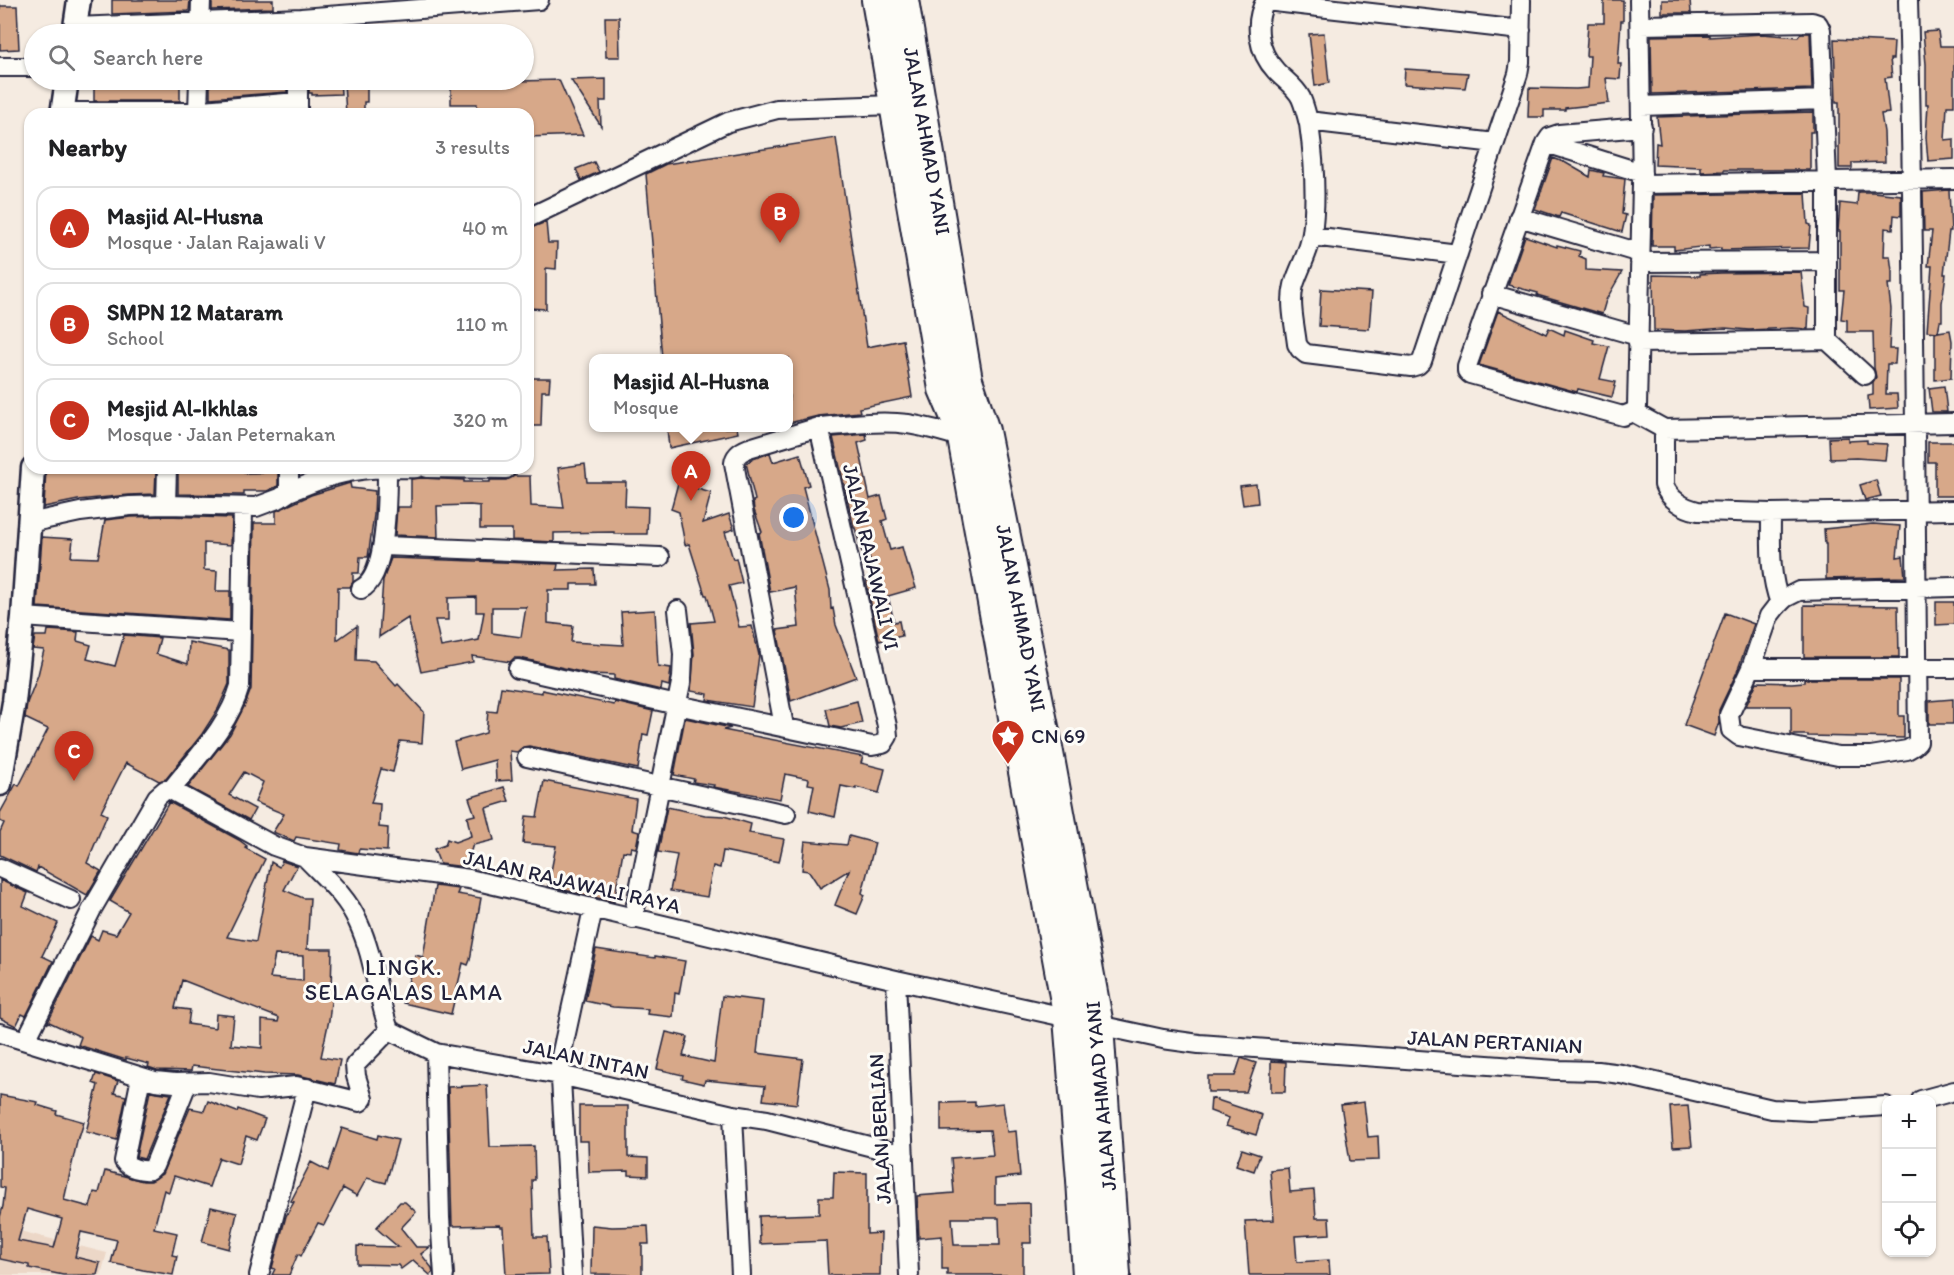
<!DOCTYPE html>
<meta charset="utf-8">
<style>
:root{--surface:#fff;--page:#f2f2f2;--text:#202124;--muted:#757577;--line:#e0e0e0;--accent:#c8321e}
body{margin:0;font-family:Itim,sans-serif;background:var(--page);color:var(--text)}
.controls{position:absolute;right:18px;bottom:18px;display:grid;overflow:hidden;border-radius:12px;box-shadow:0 2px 4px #0004}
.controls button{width:54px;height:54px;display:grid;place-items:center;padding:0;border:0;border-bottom:2px solid var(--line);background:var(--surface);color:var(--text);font:30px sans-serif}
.you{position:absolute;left:794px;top:518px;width:21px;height:21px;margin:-15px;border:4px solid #fff;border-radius:50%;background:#1a73e8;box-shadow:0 0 0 9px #1a73e833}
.badge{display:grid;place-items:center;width:39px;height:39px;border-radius:50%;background:var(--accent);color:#fff;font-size:20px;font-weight:700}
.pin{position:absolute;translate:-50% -50px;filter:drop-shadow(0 2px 3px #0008)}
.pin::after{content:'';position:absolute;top:32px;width:21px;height:18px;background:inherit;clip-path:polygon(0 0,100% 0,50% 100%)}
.popup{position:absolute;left:589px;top:354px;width:204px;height:78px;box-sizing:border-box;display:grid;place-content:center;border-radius:12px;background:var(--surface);filter:drop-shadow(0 2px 4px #0005);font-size:20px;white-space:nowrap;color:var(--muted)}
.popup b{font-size:22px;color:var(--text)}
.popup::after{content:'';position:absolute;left:50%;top:100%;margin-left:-12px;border:12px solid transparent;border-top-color:var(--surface)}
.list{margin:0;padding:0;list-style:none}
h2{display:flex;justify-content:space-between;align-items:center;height:78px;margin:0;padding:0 24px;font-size:26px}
h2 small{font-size:20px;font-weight:400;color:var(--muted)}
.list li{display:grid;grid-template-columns:39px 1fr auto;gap:18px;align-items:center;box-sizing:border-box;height:84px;margin:0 12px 12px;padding:0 12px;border:2px solid var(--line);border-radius:18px}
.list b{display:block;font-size:22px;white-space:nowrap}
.list p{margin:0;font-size:20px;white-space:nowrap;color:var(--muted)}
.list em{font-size:20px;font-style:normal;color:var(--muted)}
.icon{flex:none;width:33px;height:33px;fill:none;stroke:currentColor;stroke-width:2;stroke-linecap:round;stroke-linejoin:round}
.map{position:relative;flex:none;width:1954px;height:1275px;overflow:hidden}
.search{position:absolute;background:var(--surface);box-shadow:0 2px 4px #0004;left:24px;top:24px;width:510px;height:66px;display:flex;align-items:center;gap:15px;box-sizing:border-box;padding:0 21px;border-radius:33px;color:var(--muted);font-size:22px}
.panel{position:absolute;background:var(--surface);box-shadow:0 2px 4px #0004;left:24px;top:108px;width:510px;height:366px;border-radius:18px}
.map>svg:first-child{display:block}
.built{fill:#ecd7c7}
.building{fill:#d7a889;stroke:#22223b;stroke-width:1.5;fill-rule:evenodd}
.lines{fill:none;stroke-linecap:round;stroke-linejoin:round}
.minor-casing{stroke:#22223b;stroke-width:22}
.tertiary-casing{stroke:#22223b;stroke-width:27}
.trunk-casing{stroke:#22223b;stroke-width:34}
.minor{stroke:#fdfcf7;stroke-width:18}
.tertiary{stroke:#fdfcf7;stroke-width:22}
.trunk{stroke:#fdfcf7;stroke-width:30}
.labels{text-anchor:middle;stroke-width:6;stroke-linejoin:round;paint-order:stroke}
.street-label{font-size:21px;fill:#22223b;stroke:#fdfcf7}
.poi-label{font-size:21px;fill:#22223b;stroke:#fdfcf7;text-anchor:start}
.neighbourhood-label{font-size:22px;letter-spacing:1.5px;fill:#22223b;stroke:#fdfcf7}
</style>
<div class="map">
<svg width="1954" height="1275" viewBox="0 0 1954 1275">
<rect width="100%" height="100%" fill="#f5ebe1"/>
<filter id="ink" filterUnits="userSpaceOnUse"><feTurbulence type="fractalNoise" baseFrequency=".0167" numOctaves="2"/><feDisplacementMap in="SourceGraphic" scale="12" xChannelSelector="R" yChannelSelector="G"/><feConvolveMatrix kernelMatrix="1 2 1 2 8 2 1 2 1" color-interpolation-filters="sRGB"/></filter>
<g filter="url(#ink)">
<!-- built -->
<path class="built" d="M0,1226L107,1253L101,1275H0Z"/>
<!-- building -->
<path class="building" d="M112,0H190L189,11L112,14Z
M212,0H273V8L212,10Z
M1604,0H1623V21H1621L1618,64H1621L1620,79L1606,78L1609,103L1565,108V110H1544V117H1528L1529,88L1576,89L1588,88L1590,56H1586L1588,23H1604Z
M1662,0H1690L1691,13H1662Z
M0,6H17L19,49L0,50Z
M605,17H619L620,57H606Z
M273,30L274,34H211V33Z
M1938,31L1940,46H1954V106H1947L1945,140L1954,139V159L1928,161L1926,137L1928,104H1926V64L1923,32Z
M1324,33L1329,83L1315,86L1309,34Z
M1801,33H1810L1812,89L1652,94L1651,36L1710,35V37L1762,34L1798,37Z
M1834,39L1894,42L1893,59H1890L1892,77L1885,78L1889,113L1881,114L1884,132L1885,162L1852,163V168H1839V102H1836Z
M1405,69L1468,73L1465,88L1404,84Z
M606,79V101H600L601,126L571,80Z
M94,80H180V101H94Z
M210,80H287V92L210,98Z
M309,80H340L341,94L312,95V93H309Z
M559,80L583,135L528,137V114H477V104H451V83Z
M367,82V102H364V114H346L344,83Z
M1813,112V132H1810V170H1724V171L1701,172V167L1655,165L1656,143L1660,144L1657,117Z
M836,138L867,347L903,340L912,397L859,408L860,412L818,416L789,423V358H662L646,174L666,164Z
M1553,158L1566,163L1590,177L1591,170L1604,173L1603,176L1625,179L1622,214L1626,215L1622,232L1561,213L1559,217L1535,209Z
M594,162L599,172L581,180L576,169Z
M1949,190L1951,231H1949L1944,274H1946L1942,303V321H1940L1938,332L1950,330L1952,341L1951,378L1935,380V333L1938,332L1927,331L1932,266H1928L1932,231H1924L1923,192Z
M1858,192H1873L1901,195V216L1894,215L1893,229L1885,228L1884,256H1890L1892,271V284H1888L1891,309L1889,349H1896L1895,364H1887L1886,394H1897L1898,408L1869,410L1868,396L1873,395V382L1876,377L1874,368L1873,332H1847V320L1841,319L1844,290H1840V231H1838L1840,203L1857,205Z
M1806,193L1808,224L1811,225L1809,248L1721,250V248L1709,249V246L1674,250V246H1652L1653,195Z
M546,222L548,243H557L556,269L546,268V309L528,308V229Z
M1525,236L1557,247V245L1580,251L1579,256L1586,259V270L1622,272L1606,300L1602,314L1537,295L1538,293L1508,285Z
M1801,272L1805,307L1809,308L1808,329L1792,328L1749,330L1725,328L1685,331L1654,330L1653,275L1700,276V274L1721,273Z
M1321,289L1372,292L1369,329L1319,326Z
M1498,311L1546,334L1549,328L1564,335L1565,330L1594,340L1593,343L1609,346L1600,379L1616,382L1612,397L1578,389L1577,392L1479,365Z
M528,378H550L549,391H542L541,426H528Z
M1944,386L1947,412H1932L1929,388Z
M667,428H737L738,433L669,448Z
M866,434L867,440L858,443L870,499L881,496L887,519L882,521L890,550L902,547L907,566H909L916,588L888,596L894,622L899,621L902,636L879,641L866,581L875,579L868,552L862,553L855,528H854L833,437Z
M1848,437V441L1867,440V443L1887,444L1885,460L1856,458L1830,459L1829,438Z
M1928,442H1954V496H1935V462H1928Z
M770,453L773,462L800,454L809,485L803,487L830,590L831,609L833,608L836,625L856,677L791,701L777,630L799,627L795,587L770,592L759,533L762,532L754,510L753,501L755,500L746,463L753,459Z
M585,464L587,482H626L625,506L648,507L647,534H614V532L554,533V542L512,540V529H480V506L470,505L437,506L438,537L395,535L397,507H411V479L422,478L464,480V482H490V480H506L514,476H530L531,506L564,508L558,468Z
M46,468H91V472L156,470L155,494L129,495L78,500L44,507Z
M178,468H244V473L278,472V486L267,491H244V495H240L178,494Z
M1876,480L1881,496L1865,500L1860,485Z
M350,483L351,488L375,491L374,515L368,557H360L359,573H353V582L350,587H338L337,640L357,626L356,660L374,661L396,686L398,684L424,712L422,743L400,741L393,772L381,769L371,803L380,804L379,827L388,828L387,851L359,849L358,853L340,850L341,844L296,837L294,841L273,832L284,814L255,802L263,782L244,772L229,795L255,809L249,820L188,787L230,734L245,705L251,689L254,523H276V511L311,495Z
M678,483L711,493L703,523L729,514L734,529L725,532L733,559L736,558L742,583L729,586L739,627L752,626L759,655L752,707L707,700L708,694L691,691L694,654L691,623L714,621L707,595H705L689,544L685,545L679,512L671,509Z
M1256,484L1258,503L1243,505L1240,486Z
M166,516L232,518L231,545L204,543V570L217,571L216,591H230V620L37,607L42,537L73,539L71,557L98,558L105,520L131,517Z
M1873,524L1900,526L1897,557L1903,556L1905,577L1826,579V544H1825L1824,529Z
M391,558L558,564L557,570L594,569L595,584H571V590H548V623L573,626L571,642L623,645L621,612L655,610L658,666L671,668L669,686L662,684L661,690L614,679V675L590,674L520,658H514L510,662L472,656L473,662L421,672L408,618L379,637L383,580ZM476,597V612H484L479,640L441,647L435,620H448V598ZM492,607H526L521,637L492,633Z
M1936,602H1954V624L1936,625Z
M1804,605L1898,606L1899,657H1804Z
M1725,613L1754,624L1737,672L1719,710V722L1714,736L1684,725Z
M48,630L78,632L77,641L91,645L87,659L115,666L124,635L160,638L156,654L188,664L189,642L229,650V684L218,709L202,734L166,779L159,781L126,763L101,812L107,815L87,863L101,871L87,895L38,867L36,872L0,855V832L4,823L0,821V813L16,784L19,786L48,729L25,718L27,703L38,675L44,650L33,649L35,636H47Z
M1804,679H1899V716H1904V738L1808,736V735H1791V706H1746L1757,682L1792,683L1804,682Z
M501,687L542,693V690L614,705L615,702L653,711L648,735L643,734L638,769L529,746L523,747L517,752L510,751L512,780L496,781L495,760L461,769L454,742L486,733L488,711L497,712Z
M1953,699V724H1929V701Z
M857,701L862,723L841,728L830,726L826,709Z
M685,718L731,728L723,730L863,757L861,763L885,769L879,793L856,787V789L841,786L835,817L809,811L814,785L808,784L809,779L785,774L780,799L713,787L714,785L693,782L694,779L674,775Z
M544,781L636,799L632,830L639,832L636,848L631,847L630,852L623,851L614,902L548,886L556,846L523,843L526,816L537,817Z
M504,787L509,801L486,808L494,840L474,845L473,844L466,867L440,864L434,849L445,845L447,839L455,842L471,836L467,817L475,815L469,798Z
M169,802L239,840L247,846L245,848L265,859L227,937L256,942L271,862L279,867L282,861L297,866L284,890L303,898H310L307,949H332L331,993H332L329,1020L321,1057L340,1060L335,1084L298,1075L264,1074L192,1066L191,1071L157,1070L148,1067L149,1064L126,1058V1060L78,1045L81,1037L49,1022L47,1024L91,936L98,940L102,930L116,934L129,912L110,901ZM275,955L303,956V981L270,978ZM182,980L279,1018L278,1022L262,1020V1048L231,1045L234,1016L216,1014L215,1028L188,1024L190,1010L175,1008Z
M667,807L705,815L724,816L751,824L749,833L784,839L779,862L723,851L720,868L713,866L707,897L670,891L677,855L658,852Z
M849,836L875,843L862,893L865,895L857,914L835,905L849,870L820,888L809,871L802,870L805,841L847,845Z
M0,880L28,893L23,906L58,923L42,956L53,961L26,1016L22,1014L16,1026L0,1018Z
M435,886L459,889L457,894L481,898L470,960L468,965L463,963L451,1014L403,1003L415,955L423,957Z
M596,949L655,958V956L685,961L679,994L675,993L673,1017L647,1014L648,1009L613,1007L585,1001Z
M722,996L763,1001L757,1053L803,1059L797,1104L763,1100L765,1086L705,1080L704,1084L682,1079L683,1075L657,1069L666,1032L688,1037L683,1056L714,1063Z
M1241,1058L1256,1063L1246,1092H1208V1076H1235Z
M1271,1061L1286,1062L1285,1092H1271Z
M96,1074L118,1081L114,1093L126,1096L117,1140L86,1132L98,1085L93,1083Z
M487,1085L490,1147L534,1146L535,1180H532L534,1237H547L549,1274L506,1275L503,1227H500V1225L452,1226L448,1087Z
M150,1091L171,1094L144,1159L136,1157Z
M0,1095L38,1102L37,1105L57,1111L56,1114L84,1122L79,1138L78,1137L64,1200L90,1207L94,1192L99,1193L105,1171L143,1181H151L162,1174L190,1108L204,1111L208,1101L237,1112L238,1109L265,1119L257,1140L246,1136L238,1164L219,1158L209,1187L174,1176L169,1192L164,1190L154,1228L177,1233L172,1255L177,1256L173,1275L143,1270L111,1263L117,1240L81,1232L75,1257L100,1263L97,1275H63L29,1268V1265L0,1259V1217L3,1206L5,1188L0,1187ZM27,1209L62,1219L54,1248L18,1241Z
M1211,1098L1262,1115L1256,1135L1226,1126L1229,1118L1210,1111Z
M975,1102V1106L1003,1103L1007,1132L1016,1131L1020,1176L995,1179V1204L1030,1203L1031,1243H1023V1275H947V1269H942V1236L919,1238L917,1196L954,1193L951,1158L993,1155L990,1130L941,1131V1103ZM952,1218H999L1000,1245H954Z
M1364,1102L1368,1137L1378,1136L1379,1160L1350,1161L1341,1105Z
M579,1106H628V1157L648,1158V1176L629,1175V1171L589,1172L588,1141H579Z
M1688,1106L1692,1146L1673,1147L1670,1107Z
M342,1128L377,1139L378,1135L398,1140L386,1183L367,1178L357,1196L343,1188L324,1225L318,1223L301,1256L298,1254L289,1275H272L275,1269L272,1268L286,1216L294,1202L291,1201L311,1162L328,1171Z
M1242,1149L1260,1155L1254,1171L1236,1165Z
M1288,1168L1290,1192L1314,1190L1316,1218H1329L1330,1234L1295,1236L1297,1262L1329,1260L1330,1275H1249L1245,1221L1274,1220L1270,1170Z
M834,1172L867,1173V1234L881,1233L880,1275H828L826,1241L760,1244L759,1216L819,1214V1197H833Z
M400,1202H405L416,1212L401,1228L416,1247H430L421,1254L432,1268L433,1272L430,1275L413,1260L401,1269L398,1265L357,1264V1246L398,1247L376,1228Z
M211,1207L237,1213L229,1249L202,1242Z
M592,1225L612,1227L648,1226L649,1244H642V1275L591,1274Z"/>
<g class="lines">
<defs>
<path id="minor" d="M1266,0C1253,23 1258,52 1276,71C1284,80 1295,86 1301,98C1304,105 1307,116 1309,124C1314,159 1317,198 1312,233C1310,251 1299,268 1294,285C1289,303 1295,326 1297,344L1300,349L1306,354L1411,367L1418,365L1422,361L1518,74L1520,62L1521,0
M1639,0L1642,184L1637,407L1633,412L1623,416L1470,374L1467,371V366L1546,143L1550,137L1559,134L1642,127
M1908,0C1915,247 1915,495 1918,742L1914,746L1907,750L1871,756H1838L1739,736L1731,730L1729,715L1751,668L1769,616L1776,607L1785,598L1799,591L1954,587
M1266,1L1521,30
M1640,25L1812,22L1818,24L1821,30L1827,181V340L1865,375
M75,27L301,18L539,0
M200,33L201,0
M0,67H34
M1641,106L1824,100
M198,111L199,80
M62,112H180L297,102
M298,112V80
M1308,121L1495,143
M1546,143L1642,173
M1642,184L1954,179
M1519,217L1640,253
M528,218L728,122L777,109L895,105
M1312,236L1458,254
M1640,262L1827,261
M1491,294L1638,336
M1638,343L1827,340
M1633,412L1664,429L1954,423
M819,427C848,425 879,420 908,424C927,427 945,432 963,438
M1664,429V485C1669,499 1683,508 1698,511L1771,513L1954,510
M427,468L506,469
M289,492C313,482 335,473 361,470C379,467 398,469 417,468
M166,505L167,468
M1771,513C1771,544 1769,574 1780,603
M29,523L80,512L130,506L166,505L256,507L280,498L289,492V468
M384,546L660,557
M361,589C387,577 387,496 387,470
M23,617L240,632
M1751,668H1954
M518,669L677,705L872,746L883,744L888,736L887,726L819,427L749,448C741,451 735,455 734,463L784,726
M527,757L786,814
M171,790L274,846L305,857
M0,868L71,900
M633,919L682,678L683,654L678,610
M896,980L909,1275
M1098,1025L1163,1039L1199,1044L1556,1070L1598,1071L1621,1074L1772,1109L1810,1111L1886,1106
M0,1033L155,1081L175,1083L209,1082L258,1090L296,1086L360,1102L363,1099L356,1076L355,1065L389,1030
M26,1040L92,909L157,797L165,790H171C196,758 229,726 240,686L243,508
M436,1053L440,1218L444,1275
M141,1077L124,1161C128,1168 142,1171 150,1170L154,1166L187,1084
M1921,1100L1954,1091
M733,1115L767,1120L904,1155
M259,1275L307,1088
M572,1275L560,1061L593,909
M741,1275L733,1115L560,1075L436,1053L389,1030C377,995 374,956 358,922C347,896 324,877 305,857L469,879L896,980L1069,1018"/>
<path id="tertiary" d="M74,34L79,0
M62,114L67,80
M0,784L14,702L23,617L33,468"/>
<path id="trunk" d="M877,0L944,389L961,429L963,438L1069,1018L1082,1180L1088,1275
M903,0L967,380L984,431L1046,742L1098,1025L1115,1275"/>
</defs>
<!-- minor casing -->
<use href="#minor" class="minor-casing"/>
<!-- tertiary casing -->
<use href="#tertiary" class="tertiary-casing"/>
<!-- trunk casing -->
<use href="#trunk" class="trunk-casing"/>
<!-- minor -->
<use href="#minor" class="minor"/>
<!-- tertiary -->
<use href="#tertiary" class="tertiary"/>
<!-- trunk -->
<use href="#trunk" class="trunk"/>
</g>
</g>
<!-- icons -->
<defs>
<symbol id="sight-pin" viewBox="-11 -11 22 30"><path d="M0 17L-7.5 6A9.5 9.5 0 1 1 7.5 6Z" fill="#c8321e" stroke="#fdfcf7"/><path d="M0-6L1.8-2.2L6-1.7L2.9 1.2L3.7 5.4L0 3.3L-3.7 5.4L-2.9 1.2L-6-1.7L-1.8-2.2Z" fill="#fff"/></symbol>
</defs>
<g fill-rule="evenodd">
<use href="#sight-pin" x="989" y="717" width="38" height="52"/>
</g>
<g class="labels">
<!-- street labels -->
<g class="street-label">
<text transform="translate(927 141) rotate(80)" y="7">JALAN AHMAD YANI</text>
<text transform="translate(871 557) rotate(77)" y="7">JALAN RAJAWALI VI</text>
<text transform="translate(1021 618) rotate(79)" y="7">JALAN AHMAD YANI</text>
<text transform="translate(572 882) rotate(13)" y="7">JALAN RAJAWALI RAYA</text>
<text transform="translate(1495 1042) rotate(3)" y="7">JALAN PERTANIAN</text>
<text transform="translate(586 1059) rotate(12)" y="7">JALAN INTAN</text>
<text transform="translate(1101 1096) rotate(-95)" y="7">JALAN AHMAD YANI</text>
<text transform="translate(880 1129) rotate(-93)" y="7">JALAN BERLIAN</text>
</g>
<!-- poi labels -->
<g class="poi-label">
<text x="1031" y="743">CN 69</text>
</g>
<!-- neighbourhood labels -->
<g class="neighbourhood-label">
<text x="404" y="975">LINGK.<tspan x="404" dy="25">SELAGALAS LAMA</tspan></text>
</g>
</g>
</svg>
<div class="controls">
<button>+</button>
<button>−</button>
<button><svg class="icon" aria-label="locate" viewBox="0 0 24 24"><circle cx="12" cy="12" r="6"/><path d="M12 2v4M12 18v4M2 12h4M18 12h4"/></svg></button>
</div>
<div class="you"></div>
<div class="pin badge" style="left:691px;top:501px">A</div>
<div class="popup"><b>Masjid Al-Husna</b>Mosque</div>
<div class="pin badge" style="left:780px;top:243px">B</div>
<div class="pin badge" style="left:74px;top:781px">C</div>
<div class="search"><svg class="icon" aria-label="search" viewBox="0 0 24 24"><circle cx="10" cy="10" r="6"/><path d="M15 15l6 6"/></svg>Search here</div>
<section class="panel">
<h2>Nearby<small>3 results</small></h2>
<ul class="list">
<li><span class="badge">A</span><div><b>Masjid Al-Husna</b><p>Mosque · Jalan Rajawali V</p></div><em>40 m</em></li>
<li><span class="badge">B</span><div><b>SMPN 12 Mataram</b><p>School</p></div><em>110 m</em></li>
<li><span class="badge">C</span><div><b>Mesjid Al-Ikhlas</b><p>Mosque · Jalan Peternakan</p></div><em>320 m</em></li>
</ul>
</section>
</div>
